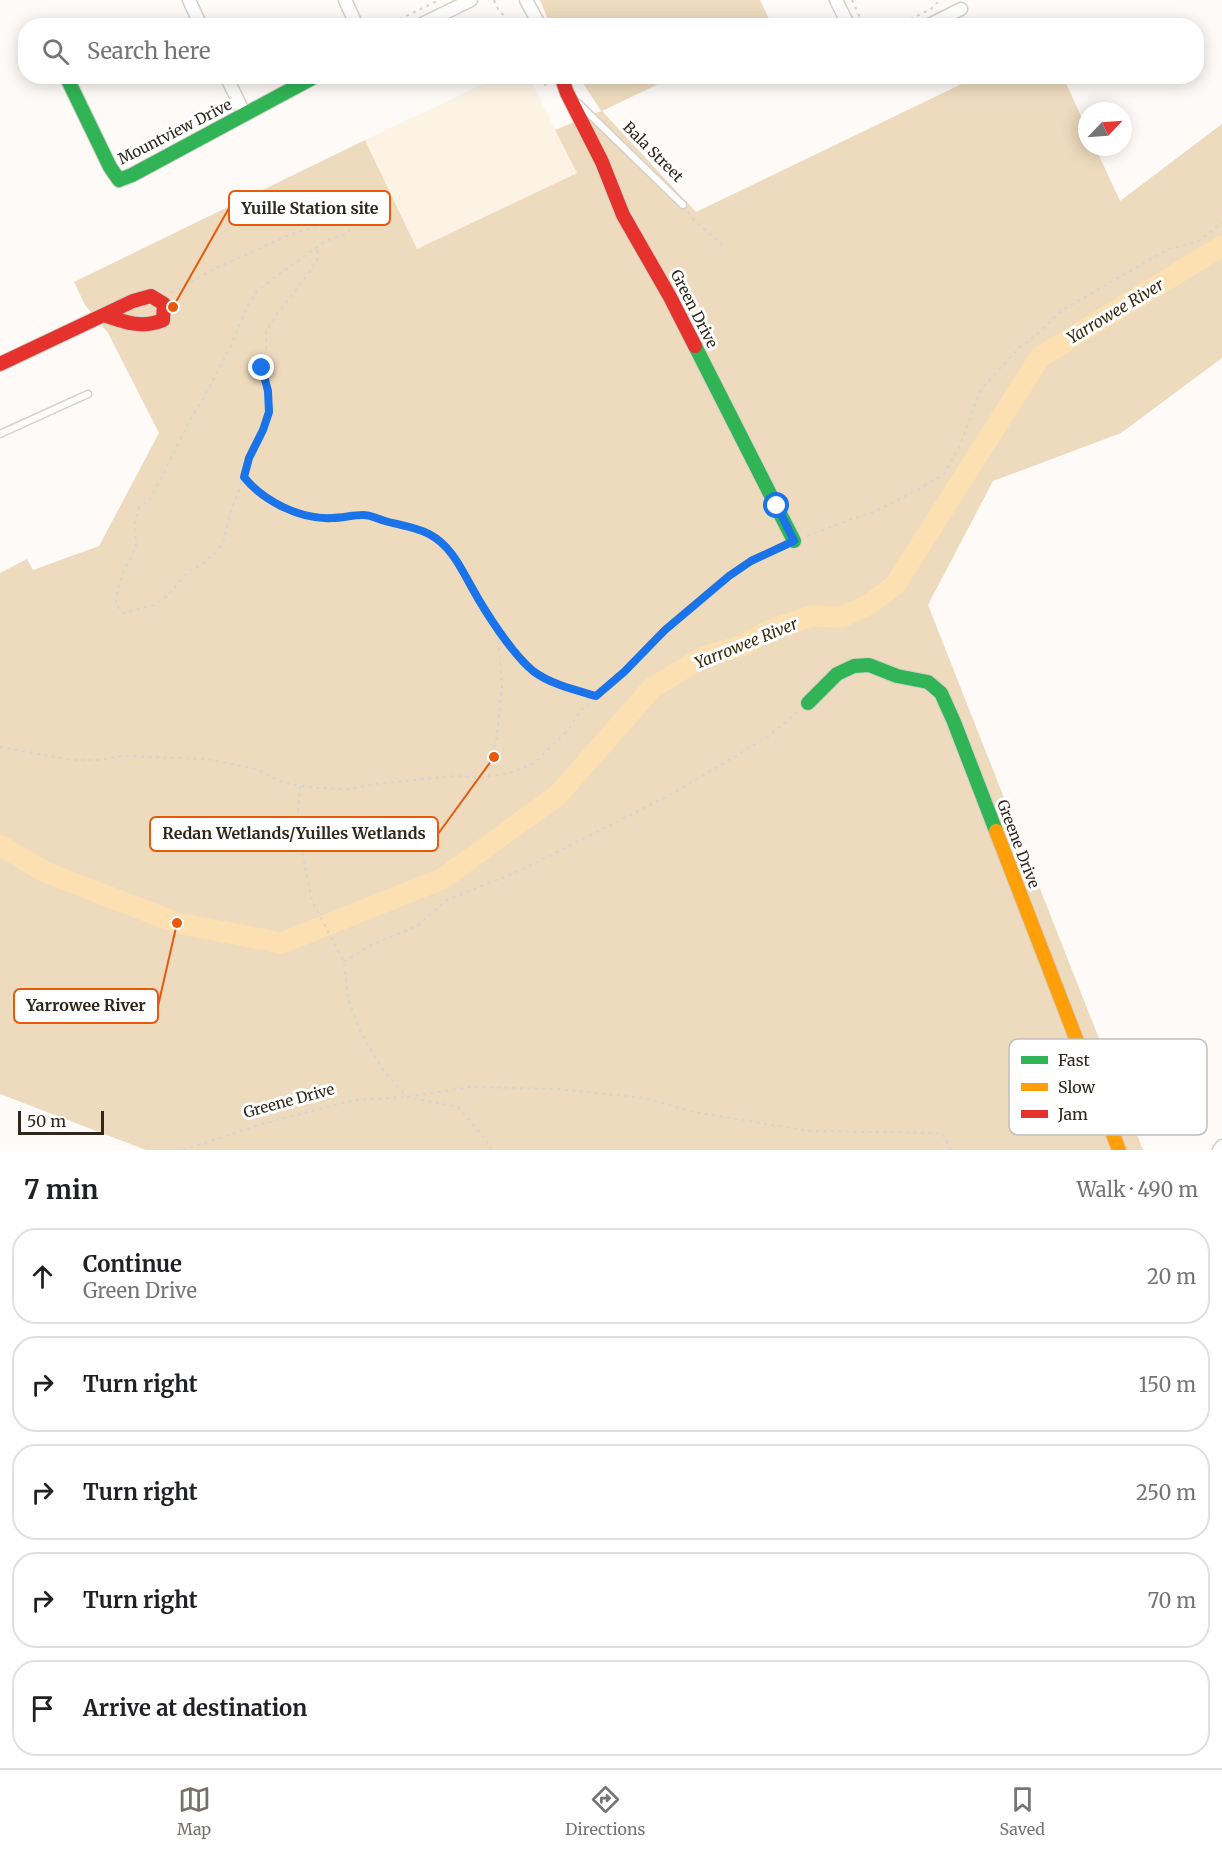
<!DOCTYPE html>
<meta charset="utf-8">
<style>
:root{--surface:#fff;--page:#f2f2f2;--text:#202124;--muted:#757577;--line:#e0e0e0;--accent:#777168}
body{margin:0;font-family:Merriweather,serif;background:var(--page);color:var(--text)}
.compass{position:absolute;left:1078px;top:102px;width:54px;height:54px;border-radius:50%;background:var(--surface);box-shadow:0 3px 15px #0003;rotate:65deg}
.scale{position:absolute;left:18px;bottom:15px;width:86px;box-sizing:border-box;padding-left:6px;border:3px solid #2f271b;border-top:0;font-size:16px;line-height:21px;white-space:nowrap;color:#2f271b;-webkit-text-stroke:4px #fff;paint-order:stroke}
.stop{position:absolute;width:18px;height:18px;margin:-14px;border:4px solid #1a73e8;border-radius:50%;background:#fff}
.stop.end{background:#1a73e8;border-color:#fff;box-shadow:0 2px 6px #0008}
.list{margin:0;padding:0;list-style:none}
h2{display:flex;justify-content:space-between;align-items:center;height:78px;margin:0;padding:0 24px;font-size:26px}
h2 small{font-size:20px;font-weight:400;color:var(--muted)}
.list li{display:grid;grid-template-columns:39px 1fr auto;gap:18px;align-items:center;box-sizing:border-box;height:96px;margin:0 12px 12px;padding:0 12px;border:2px solid var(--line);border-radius:24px}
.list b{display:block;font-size:22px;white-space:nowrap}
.list p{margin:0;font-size:20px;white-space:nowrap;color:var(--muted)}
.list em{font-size:20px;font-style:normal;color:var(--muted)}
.icon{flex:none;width:33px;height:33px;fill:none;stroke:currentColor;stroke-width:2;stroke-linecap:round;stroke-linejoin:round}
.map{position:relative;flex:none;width:1222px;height:1150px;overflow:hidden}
.search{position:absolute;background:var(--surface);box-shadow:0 3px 15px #0003;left:18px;right:18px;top:18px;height:66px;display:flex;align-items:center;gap:15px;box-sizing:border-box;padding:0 21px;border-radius:24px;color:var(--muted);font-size:22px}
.sheet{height:618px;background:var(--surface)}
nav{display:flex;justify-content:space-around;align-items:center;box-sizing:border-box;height:84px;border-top:2px solid var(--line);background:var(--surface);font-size:16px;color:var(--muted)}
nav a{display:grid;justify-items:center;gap:3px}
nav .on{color:var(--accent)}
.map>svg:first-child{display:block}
.built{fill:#fdf3e5}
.green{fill:#eedbbe}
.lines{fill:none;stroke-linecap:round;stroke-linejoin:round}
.river{stroke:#fde0b1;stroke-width:21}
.lane-casing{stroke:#d5d0c8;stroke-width:9}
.street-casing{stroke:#d5d0c8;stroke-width:15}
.fast-casing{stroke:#d5d0c8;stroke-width:16}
.slow-casing{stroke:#d5d0c8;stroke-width:16}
.jam-casing{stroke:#d5d0c8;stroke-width:16}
.path{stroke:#d6d5d3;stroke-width:2;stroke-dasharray:3 4.5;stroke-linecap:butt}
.lane{stroke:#fffefe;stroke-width:6}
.street{stroke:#fffefe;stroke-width:12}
.fast{stroke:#30b455;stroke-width:14}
.slow{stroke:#ff9f0a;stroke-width:14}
.jam{stroke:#e5322d;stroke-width:14}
.route{stroke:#1a73e8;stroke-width:8}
.labels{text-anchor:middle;stroke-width:6;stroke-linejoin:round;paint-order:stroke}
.street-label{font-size:15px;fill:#2f271b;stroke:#fff}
.water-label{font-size:16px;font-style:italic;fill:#3a2a0c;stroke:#fff}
.key{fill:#fff;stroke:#c1bebb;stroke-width:1.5}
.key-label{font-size:16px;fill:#2f271b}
.leader{fill:none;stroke:#e8590c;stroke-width:2}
.callout-dot{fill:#e8590c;stroke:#fff;stroke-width:2}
.callout{fill:#fff;stroke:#e8590c;stroke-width:2}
.callout-label{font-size:16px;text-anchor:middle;font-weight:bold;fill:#2f271b}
</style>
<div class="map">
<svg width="1222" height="1150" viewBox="0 0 1222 1150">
<rect width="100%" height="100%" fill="#fdfaf7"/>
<!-- built -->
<path class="built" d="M498,77H529L577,173L417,249L365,140Z"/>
<!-- green -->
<path class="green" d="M540,0H760L772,25H550Z
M579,77H673L602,111L696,212L976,77H1063L1087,129V147H1095L1120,201L1222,124V358L1121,433L993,481L928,605L1143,1150H146L0,1094V573L27,559L33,570L99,546L159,433L108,333L85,305L74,282L365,140L417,249L577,173L555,130L601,111Z"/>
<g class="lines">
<!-- river -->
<path class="river" d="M0,845L45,872L177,923L282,943L442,879L558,795L652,688L703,657L744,645L768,631L811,616L842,617L870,604L895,585L1040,357L1222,246"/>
<defs>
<path id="lane" d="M578,103L683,205
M0,434L88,394"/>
<path id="street" d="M189,0L201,26
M345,0L357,26
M526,0L540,26
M836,0L849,26
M418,26L471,0
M927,26L961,9
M226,76L245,115
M1219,1150L1222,1146"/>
<path id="fast" d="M66,76L110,167L119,180L132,175L316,76
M695,346L794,541
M808,703L837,674L854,666L869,665L897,676L928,682L941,693L954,722L996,831"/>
<path id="slow" d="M996,831L1119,1150"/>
<path id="jam" d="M561,76L567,93L602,162L623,215L670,297L695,346
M0,364L133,301L151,296L164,304L163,320C142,329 124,322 104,315"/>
</defs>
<!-- lane casing -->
<use href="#lane" class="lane-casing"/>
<!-- street casing -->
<use href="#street" class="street-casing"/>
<!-- fast casing -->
<use href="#fast" class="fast-casing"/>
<!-- slow casing -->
<use href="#slow" class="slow-casing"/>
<!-- jam casing -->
<use href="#jam" class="jam-casing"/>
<!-- path -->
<path class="path" d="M494,0L498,9L513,26
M852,0L864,26
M386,26L439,0
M897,26L931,9L940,0
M542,76L546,86
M688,212L694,220L726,248
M171,293L212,270L289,235L309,229L328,221L350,217L354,223L348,233L326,241L279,274L256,292L247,307L230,348L203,399L189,422L158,484L150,499L139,508L135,523L136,545L132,556L124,570L117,591L116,604L123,613L154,605L166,597L189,571L201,565L215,553L224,541L230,513L244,477L249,458L263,430L269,412L268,391L262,368L266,349V332L276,315L297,289L317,261V247
M245,478C265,503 297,516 329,518C340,519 352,514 365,515C372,516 379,520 386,522C400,526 417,527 430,534C451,546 460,567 471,587C484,611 512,655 533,671C551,684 575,690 596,696
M807,536L849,520L872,513L919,489L944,474L959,448L981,389L1019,348L1035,336L1062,310L1169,249L1197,242L1222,223
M0,747L71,760H99L124,756L206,759L256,769L284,783L315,788L348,789L382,783L455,776L486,777L509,773L533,764L568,730L581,710C602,690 624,672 645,651C686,611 728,568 782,546
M489,776L490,753L496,743L502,687L499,647L494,623
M300,786L297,826L312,901L344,962L348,999L361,1033L383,1070L407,1097L458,1107L486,1140L491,1150
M344,962L371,945L417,926L447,900L519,871L670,795L769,736L799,711
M183,1150L262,1124L354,1100L407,1097L470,1087L558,1089L644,1098L694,1112L810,1131L942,1133L951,1150"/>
<!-- lane -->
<use href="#lane" class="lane"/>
<!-- street -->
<use href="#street" class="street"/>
<!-- fast -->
<use href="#fast" class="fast"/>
<!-- slow -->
<use href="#slow" class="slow"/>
<!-- jam -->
<use href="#jam" class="jam"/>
</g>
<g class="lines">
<!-- route -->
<path class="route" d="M262,368L268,391L269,412L263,430L249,458L244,477C263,501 301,520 332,518C342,518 353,515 363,515C371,515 378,519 385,521C399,525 416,527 429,534C450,545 460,566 471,586C484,610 512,654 533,671C550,684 575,690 596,696L624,672L665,630L729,576L751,561L794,541L777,506"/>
</g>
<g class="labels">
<!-- street labels -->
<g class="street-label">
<text transform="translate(175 132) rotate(-27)" y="5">Mountview Drive</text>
<text transform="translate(653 152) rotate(45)" y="5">Bala Street</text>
<text transform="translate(694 309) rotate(63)" y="5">Green Drive</text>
<text transform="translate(1018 844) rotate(69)" y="5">Greene Drive</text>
<text transform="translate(289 1101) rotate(-15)" y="5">Greene Drive</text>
</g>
<!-- water labels -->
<g class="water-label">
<text transform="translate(1115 311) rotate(-31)" y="6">Yarrowee River</text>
<text transform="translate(746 643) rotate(-22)" y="6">Yarrowee River</text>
</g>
</g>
<!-- legend -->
<rect x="1009" y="1039" width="198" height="96" rx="9" class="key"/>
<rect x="1021" y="1056" width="27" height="8" fill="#30b455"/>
<rect x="1021" y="1083" width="27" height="8" fill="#ff9f0a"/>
<rect x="1021" y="1110" width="27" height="8" fill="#e5322d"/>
<g class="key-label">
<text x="1058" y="1066">Fast</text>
<text x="1058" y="1093">Slow</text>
<text x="1058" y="1120">Jam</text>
</g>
<!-- callouts -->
<path class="leader" d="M173 307L229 208M494 757L438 834M177 923L158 1006"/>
<g class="callout-dot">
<circle cx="173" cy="307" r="6"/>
<circle cx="494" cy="757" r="6"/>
<circle cx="177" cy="923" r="6"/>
</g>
<g class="callout">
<rect x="229" y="191" width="161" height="34" rx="6"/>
<rect x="150" y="817" width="288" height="34" rx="6"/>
<rect x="14" y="989" width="144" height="34" rx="6"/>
</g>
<g class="callout-label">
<text x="310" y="214">Yuille Station site</text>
<text x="294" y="839">Redan Wetlands/Yuilles Wetlands</text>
<text x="86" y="1011">Yarrowee River</text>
</g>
</svg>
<svg class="compass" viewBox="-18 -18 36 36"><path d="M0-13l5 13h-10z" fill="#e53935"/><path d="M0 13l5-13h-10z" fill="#757577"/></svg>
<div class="scale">50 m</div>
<div class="stop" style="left:777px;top:506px"></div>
<div class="stop end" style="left:262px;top:368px"></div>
<div class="search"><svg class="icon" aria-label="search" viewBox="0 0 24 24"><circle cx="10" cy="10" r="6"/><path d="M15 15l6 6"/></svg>Search here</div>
</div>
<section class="sheet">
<h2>7 min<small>Walk · 490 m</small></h2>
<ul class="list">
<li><svg class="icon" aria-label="ahead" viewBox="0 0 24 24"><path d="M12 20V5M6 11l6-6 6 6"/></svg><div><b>Continue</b><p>Green Drive</p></div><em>20 m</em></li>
<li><svg class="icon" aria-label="right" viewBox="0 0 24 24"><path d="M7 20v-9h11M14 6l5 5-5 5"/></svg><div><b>Turn right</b></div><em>150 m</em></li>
<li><svg class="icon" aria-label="right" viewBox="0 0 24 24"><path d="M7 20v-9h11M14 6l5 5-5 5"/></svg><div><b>Turn right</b></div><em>250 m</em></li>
<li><svg class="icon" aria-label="right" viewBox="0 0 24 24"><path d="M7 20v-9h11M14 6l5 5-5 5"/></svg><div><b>Turn right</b></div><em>70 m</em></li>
<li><svg class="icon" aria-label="arrive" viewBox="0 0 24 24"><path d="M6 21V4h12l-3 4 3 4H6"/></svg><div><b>Arrive at destination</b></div></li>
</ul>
</section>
<nav>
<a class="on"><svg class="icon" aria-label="map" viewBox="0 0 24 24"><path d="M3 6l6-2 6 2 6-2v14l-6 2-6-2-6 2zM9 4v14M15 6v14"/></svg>Map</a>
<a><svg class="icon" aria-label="directions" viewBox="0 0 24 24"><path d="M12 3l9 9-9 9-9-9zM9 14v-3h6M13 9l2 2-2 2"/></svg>Directions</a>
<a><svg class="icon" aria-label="saved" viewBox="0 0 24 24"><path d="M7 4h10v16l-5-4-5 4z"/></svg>Saved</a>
</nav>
